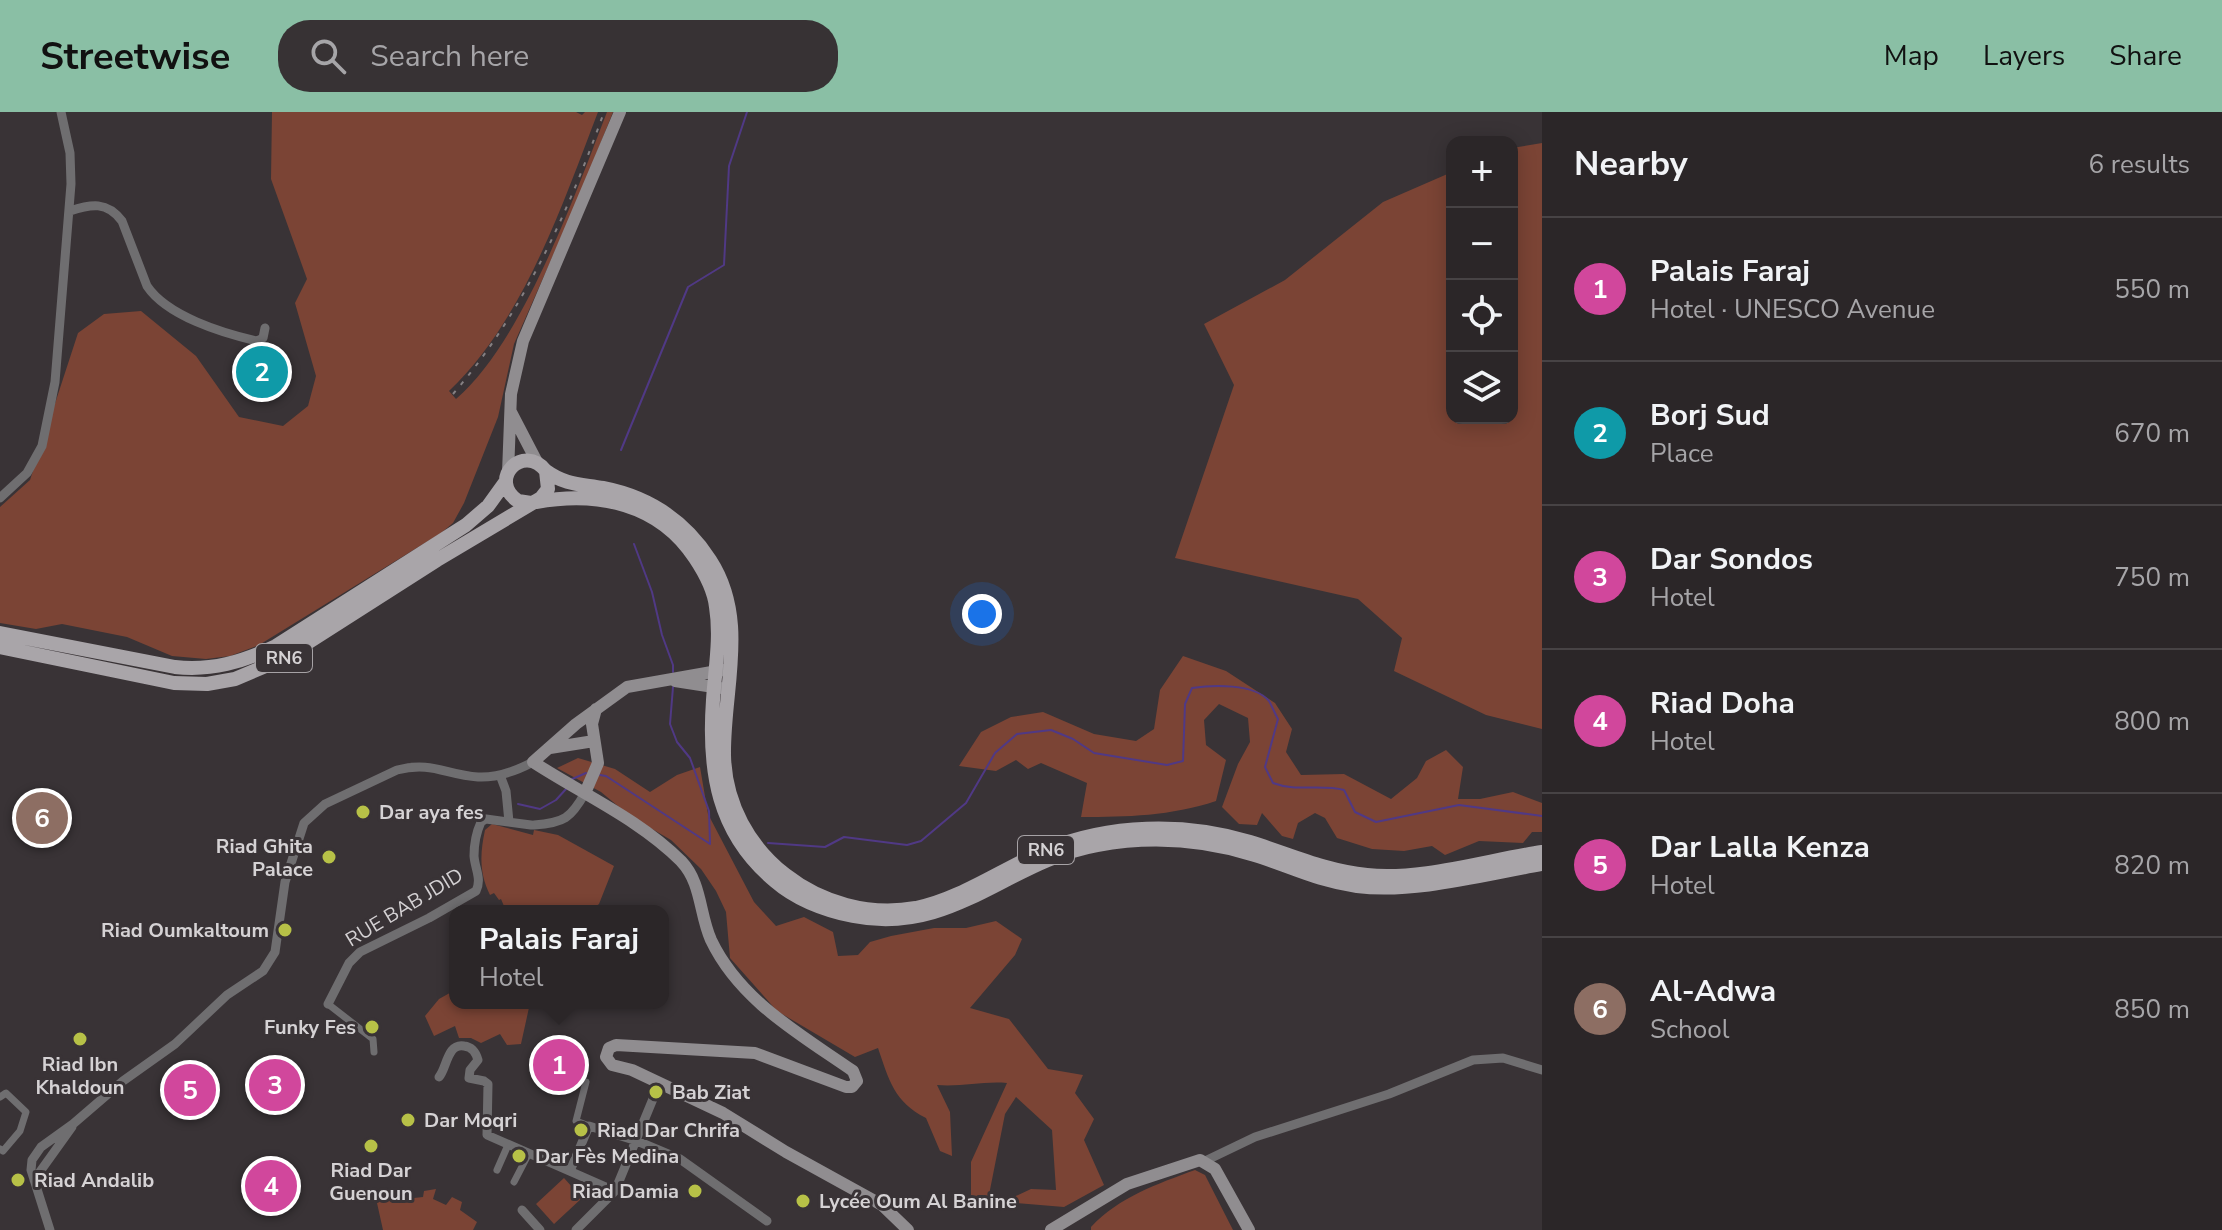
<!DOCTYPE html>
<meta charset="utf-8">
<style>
:root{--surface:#2b2628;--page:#373234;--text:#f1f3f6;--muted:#a6a5a8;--line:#474345;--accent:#8abfa5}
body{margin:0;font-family:"Nunito Sans",sans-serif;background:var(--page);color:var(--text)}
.controls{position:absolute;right:24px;top:24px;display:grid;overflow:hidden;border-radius:16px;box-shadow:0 4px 20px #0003}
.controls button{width:72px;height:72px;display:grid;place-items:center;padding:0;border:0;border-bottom:2px solid var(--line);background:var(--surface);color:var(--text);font:40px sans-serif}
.you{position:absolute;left:982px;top:502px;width:28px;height:28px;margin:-20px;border:6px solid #fff;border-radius:50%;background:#1a73e8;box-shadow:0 0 0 12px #1a73e833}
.badge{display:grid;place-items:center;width:52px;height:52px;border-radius:50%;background:var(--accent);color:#fff;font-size:26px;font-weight:700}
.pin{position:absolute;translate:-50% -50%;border:4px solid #fff;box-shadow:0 2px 8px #0006}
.popup{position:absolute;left:449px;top:793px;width:220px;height:104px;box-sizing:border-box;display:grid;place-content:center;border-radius:16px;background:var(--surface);filter:drop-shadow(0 2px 6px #0005);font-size:26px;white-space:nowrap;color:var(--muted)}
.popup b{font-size:30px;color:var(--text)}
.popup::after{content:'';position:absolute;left:50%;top:100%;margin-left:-16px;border:16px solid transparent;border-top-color:var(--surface)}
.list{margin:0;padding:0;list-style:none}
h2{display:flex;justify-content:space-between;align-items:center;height:104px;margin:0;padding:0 32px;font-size:34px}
h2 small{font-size:26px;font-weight:400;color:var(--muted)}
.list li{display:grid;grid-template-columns:52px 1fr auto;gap:24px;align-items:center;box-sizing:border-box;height:144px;padding:0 32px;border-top:2px solid var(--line)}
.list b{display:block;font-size:30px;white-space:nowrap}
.list p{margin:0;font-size:26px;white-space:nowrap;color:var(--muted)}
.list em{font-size:26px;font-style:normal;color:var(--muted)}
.icon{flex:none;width:44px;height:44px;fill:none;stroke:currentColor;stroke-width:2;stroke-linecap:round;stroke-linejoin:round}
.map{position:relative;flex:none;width:1542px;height:1118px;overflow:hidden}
header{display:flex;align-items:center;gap:48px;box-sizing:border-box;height:112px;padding:0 40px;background:var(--accent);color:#111}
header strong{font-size:38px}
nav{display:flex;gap:44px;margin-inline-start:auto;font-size:28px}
.search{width:560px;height:72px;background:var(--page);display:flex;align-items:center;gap:20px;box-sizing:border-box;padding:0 28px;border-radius:32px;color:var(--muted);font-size:30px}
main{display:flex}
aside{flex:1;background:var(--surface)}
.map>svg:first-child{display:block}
.green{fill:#7b4435}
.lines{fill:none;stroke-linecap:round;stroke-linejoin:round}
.stream{stroke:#503985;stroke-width:2}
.pedestrian{stroke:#6f6e70;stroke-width:7}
.minor{stroke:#6f6e70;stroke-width:9}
.secondary{stroke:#908d90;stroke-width:12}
.primary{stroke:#a9a5a9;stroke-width:14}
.rail{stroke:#858083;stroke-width:2;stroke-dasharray:4 8;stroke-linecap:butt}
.poi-dot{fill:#b7c147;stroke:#393336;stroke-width:3}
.labels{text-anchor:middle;stroke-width:6;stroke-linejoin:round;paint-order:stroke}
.shield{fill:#393336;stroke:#a6a2a5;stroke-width:2}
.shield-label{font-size:18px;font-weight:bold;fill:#d5d2d4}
.poi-label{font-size:20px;font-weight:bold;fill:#d5d2d4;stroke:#393336;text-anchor:start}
.street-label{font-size:20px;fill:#d5d2d4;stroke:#393336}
</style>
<header>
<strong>Streetwise</strong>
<div class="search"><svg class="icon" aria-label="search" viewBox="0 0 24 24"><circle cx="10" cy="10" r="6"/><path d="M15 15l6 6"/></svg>Search here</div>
<nav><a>Map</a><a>Layers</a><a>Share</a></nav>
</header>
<main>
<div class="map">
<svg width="1542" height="1118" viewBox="0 0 1542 1118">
<rect width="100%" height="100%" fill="#393336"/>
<!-- green -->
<path class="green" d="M272,0H576L582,3L585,0H598C562,94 523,209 449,279L456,287C523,229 575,83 607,0H613L581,80L514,232L498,305L464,391L453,411L441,421L259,533L230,544L206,547L172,544L127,525L62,512L36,517L0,511V395L30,368L78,221L104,202L141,199L196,244L239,305L283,314L308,294L316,264L295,191L307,167L271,67Z
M1542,31V617L1486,603L1394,559L1402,526L1358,487L1175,446L1234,273L1204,212L1285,168L1383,90L1452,60V306H1512V36Z
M1183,544L1226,559L1275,591L1292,617L1286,640L1301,663L1344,662L1391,687L1417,666L1426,649L1446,638L1463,655L1458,687H1480L1513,680L1542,691V720H1532L1523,731L1479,729L1445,743L1432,734L1404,739L1372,737L1337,726L1325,706L1315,701L1298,711L1293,727L1282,724L1262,701L1257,713L1239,712L1222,695L1238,652L1250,630L1248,606L1219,592L1204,608L1206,633L1226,648L1216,689C1171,704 1127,705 1081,705L1087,671L1041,651L1028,657L1016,648L996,659L959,654L981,620L1011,605L1043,600L1094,622L1136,629L1154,617L1160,578Z
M578,646L615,657L650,680L677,663L700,655L708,702L754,790L776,814L804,805L833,820L838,844L858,843L870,830L891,824L934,816H966L996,809L1022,827L1015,843L970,896L1009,907L1048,957L1083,963L1075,981L1094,1007L1084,1028L1104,1073L1064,1095L1003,1090L1031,1077L1056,1078L1052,1018L1016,985L1005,1002L986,1098L971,1083V1050L1007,971C983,969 961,975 937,973L950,1000L952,1044L940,1039L926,1006C894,990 889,968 878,936L855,945L777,899L730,846L726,800L716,779L701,757L671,728L630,704L601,680L557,656Z
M492,712L533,723L534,718L558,723L614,754L599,792L590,799H506L501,787L499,788L494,781L490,783C479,761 480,741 485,718Z
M455,878V891H530L521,932L507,933L500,922L481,931L471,926H459L455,914L434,924L425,904L439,887Z
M1195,1058L1205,1063L1233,1118H1091V1115C1119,1085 1157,1072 1195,1058Z
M564,1066L582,1086L554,1112L536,1092Z
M436,1077L433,1087L446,1093L452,1085L462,1090L460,1098L477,1110L473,1118H383L377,1091L385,1079L394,1086L411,1082L414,1086L423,1085L424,1079Z"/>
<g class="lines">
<!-- stream -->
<path class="stream" d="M621,338L688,175L724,153L729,54L747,0
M634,432L652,480L662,523L673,553V560
M673,575L670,612L677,630L690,646L709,699L710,731
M600,663L606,664L710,732
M570,668L586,661
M518,692L540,697L556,688L566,677
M768,731L825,735L844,725L907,733L921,729L966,691L995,641L1017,622L1051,618L1073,627L1094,641L1167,653L1183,649L1185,592L1192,576C1212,573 1254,571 1269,589C1272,594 1275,602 1278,607L1265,655L1273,671C1296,680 1321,672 1344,678L1355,700L1376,710L1459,693L1542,704"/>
<!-- pedestrian -->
<path class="pedestrian" d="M328,892L373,927L374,940
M586,970L576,1009L589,1014
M0,985L6,981L26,1000L20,1019L3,1039L0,1037
M497,1058L508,1033
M514,1070L528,1043"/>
<!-- minor -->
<path class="minor" d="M70,99C91,92 107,89 122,109L147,174C167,204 222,221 257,229L263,226L265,216
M0,386L27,361L42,334L55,270L71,72L70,41L61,0
M500,663L506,679L509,710
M534,713C564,711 571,706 585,681
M328,892L349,851L360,840L429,806L476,779C482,767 475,757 474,744C474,732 476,721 481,710L486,707L531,713
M439,965C447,956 447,931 464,934C473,935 476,941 478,948L470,958L469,966L484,969L488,972L487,1023L615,1079
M1205,1049L1255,1025L1389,982L1473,948L1503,946L1542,958
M570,1059L589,1014L637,1029L680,1047L767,1109
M34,1068L72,1015
M522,1098L540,1118
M50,1118L31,1058L32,1048L41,1035L73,1012L123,969L175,932L227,883L263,859L275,840L285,770L304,711L325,692L397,658C432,649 446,663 478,665C498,666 516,659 533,650
M576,1118L615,1079L655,982"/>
<!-- secondary -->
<path class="secondary" d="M511,300L537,350
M508,361L511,282L523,229L620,0
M723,558L627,575L576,612L533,650C582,682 639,707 681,749C702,771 699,801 711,828C740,889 800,922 853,959L857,969L852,975H846L755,941L616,933L609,936L606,945L612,953L632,958L723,1001L786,1040L882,1093L908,1118
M675,569L720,576
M550,636L594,629
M585,681L598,651L592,612L596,597
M1051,1118L1127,1072L1200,1048L1215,1057L1249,1118"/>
<!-- primary -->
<path class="primary" d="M546,359C565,373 581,372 603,376C649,385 685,409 710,448C749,508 723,577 724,643C726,741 821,813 916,796C955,788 992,764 1027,747
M536,390C598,379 659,391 695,446C705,461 714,477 716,495C721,526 715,557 713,588C708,658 717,721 775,769C797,788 824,798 853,804C952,824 1007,749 1097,733C1151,723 1204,727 1255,743C1293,755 1316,768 1357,774C1416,781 1484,762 1542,752
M0,521L175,555C212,559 242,550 276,534L466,413L488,394L506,369
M0,535L174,571L207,572L235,567L282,547L437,448L541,386L548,377L546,359C523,330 487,368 518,389L531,391
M1046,738C1109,712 1184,710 1250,730C1289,742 1325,759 1367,763C1420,769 1488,748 1542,740"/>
<!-- rail -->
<path class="rail" d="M453,282C523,201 568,101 604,0"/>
</g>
<!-- markers -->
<g class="poi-dot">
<circle cx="363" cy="700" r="8"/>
<circle cx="329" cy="745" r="8"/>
<circle cx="285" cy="818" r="8"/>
<circle cx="372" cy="915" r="8"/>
<circle cx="80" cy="927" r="8"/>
<circle cx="656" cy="980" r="8"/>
<circle cx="408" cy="1008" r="8"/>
<circle cx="581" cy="1018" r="8"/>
<circle cx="371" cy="1034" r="8"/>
<circle cx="519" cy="1044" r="8"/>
<circle cx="18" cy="1068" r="8"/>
<circle cx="695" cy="1079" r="8"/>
<circle cx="803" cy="1089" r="8"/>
</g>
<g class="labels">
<!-- shield labels -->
<g class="shield">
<rect x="256" y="532" width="56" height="28" rx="6"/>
<rect x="1018" y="724" width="56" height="28" rx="6"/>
</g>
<g class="shield-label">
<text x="284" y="552">RN6</text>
<text x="1046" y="744">RN6</text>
</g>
<!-- poi labels -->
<g class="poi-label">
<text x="379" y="707">Dar aya fes</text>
<text x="313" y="741" text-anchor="end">Riad Ghita<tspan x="313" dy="23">Palace</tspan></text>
<text x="269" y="825" text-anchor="end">Riad Oumkaltoum</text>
<text x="356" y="922" text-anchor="end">Funky Fes</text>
<text x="80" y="959" text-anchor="middle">Riad Ibn<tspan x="80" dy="23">Khaldoun</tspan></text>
<text x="672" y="987">Bab Ziat</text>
<text x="424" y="1015">Dar Moqri</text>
<text x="597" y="1025">Riad Dar Chrifa</text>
<text x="535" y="1051">Dar Fès Medina</text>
<text x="371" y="1065" text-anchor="middle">Riad Dar<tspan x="371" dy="23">Guenoun</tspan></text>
<text x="34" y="1075">Riad Andalib</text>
<text x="679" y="1086" text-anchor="end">Riad Damia</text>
<text x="819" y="1096">Lycée Oum Al Banine</text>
</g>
<!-- street labels -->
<g class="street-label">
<text transform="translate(404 795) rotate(-31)" y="7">RUE BAB JDID</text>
</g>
</g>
</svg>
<div class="controls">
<button>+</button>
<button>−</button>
<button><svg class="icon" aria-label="locate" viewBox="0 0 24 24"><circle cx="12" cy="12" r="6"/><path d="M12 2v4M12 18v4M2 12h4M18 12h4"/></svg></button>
<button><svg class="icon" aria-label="layers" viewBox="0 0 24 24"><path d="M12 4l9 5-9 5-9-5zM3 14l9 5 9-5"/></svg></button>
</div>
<div class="you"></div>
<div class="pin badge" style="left:559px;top:953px;background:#d1479c">1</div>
<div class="popup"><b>Palais Faraj</b>Hotel</div>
<div class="pin badge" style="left:262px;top:260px;background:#0f9aa8">2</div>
<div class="pin badge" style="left:275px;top:973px;background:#d1479c">3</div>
<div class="pin badge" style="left:271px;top:1074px;background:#d1479c">4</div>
<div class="pin badge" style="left:190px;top:978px;background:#d1479c">5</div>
<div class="pin badge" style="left:42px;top:706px;background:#8d6e63">6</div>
</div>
<aside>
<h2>Nearby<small>6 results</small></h2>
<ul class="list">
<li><span class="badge" style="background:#d1479c">1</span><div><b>Palais Faraj</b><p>Hotel · UNESCO Avenue</p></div><em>550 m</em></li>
<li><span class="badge" style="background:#0f9aa8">2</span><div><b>Borj Sud</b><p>Place</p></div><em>670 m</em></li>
<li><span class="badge" style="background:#d1479c">3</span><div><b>Dar Sondos</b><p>Hotel</p></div><em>750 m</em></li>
<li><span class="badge" style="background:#d1479c">4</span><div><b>Riad Doha</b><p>Hotel</p></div><em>800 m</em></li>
<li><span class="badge" style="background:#d1479c">5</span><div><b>Dar Lalla Kenza</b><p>Hotel</p></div><em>820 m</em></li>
<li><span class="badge" style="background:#8d6e63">6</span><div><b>Al-Adwa</b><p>School</p></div><em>850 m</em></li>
</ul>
</aside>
</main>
